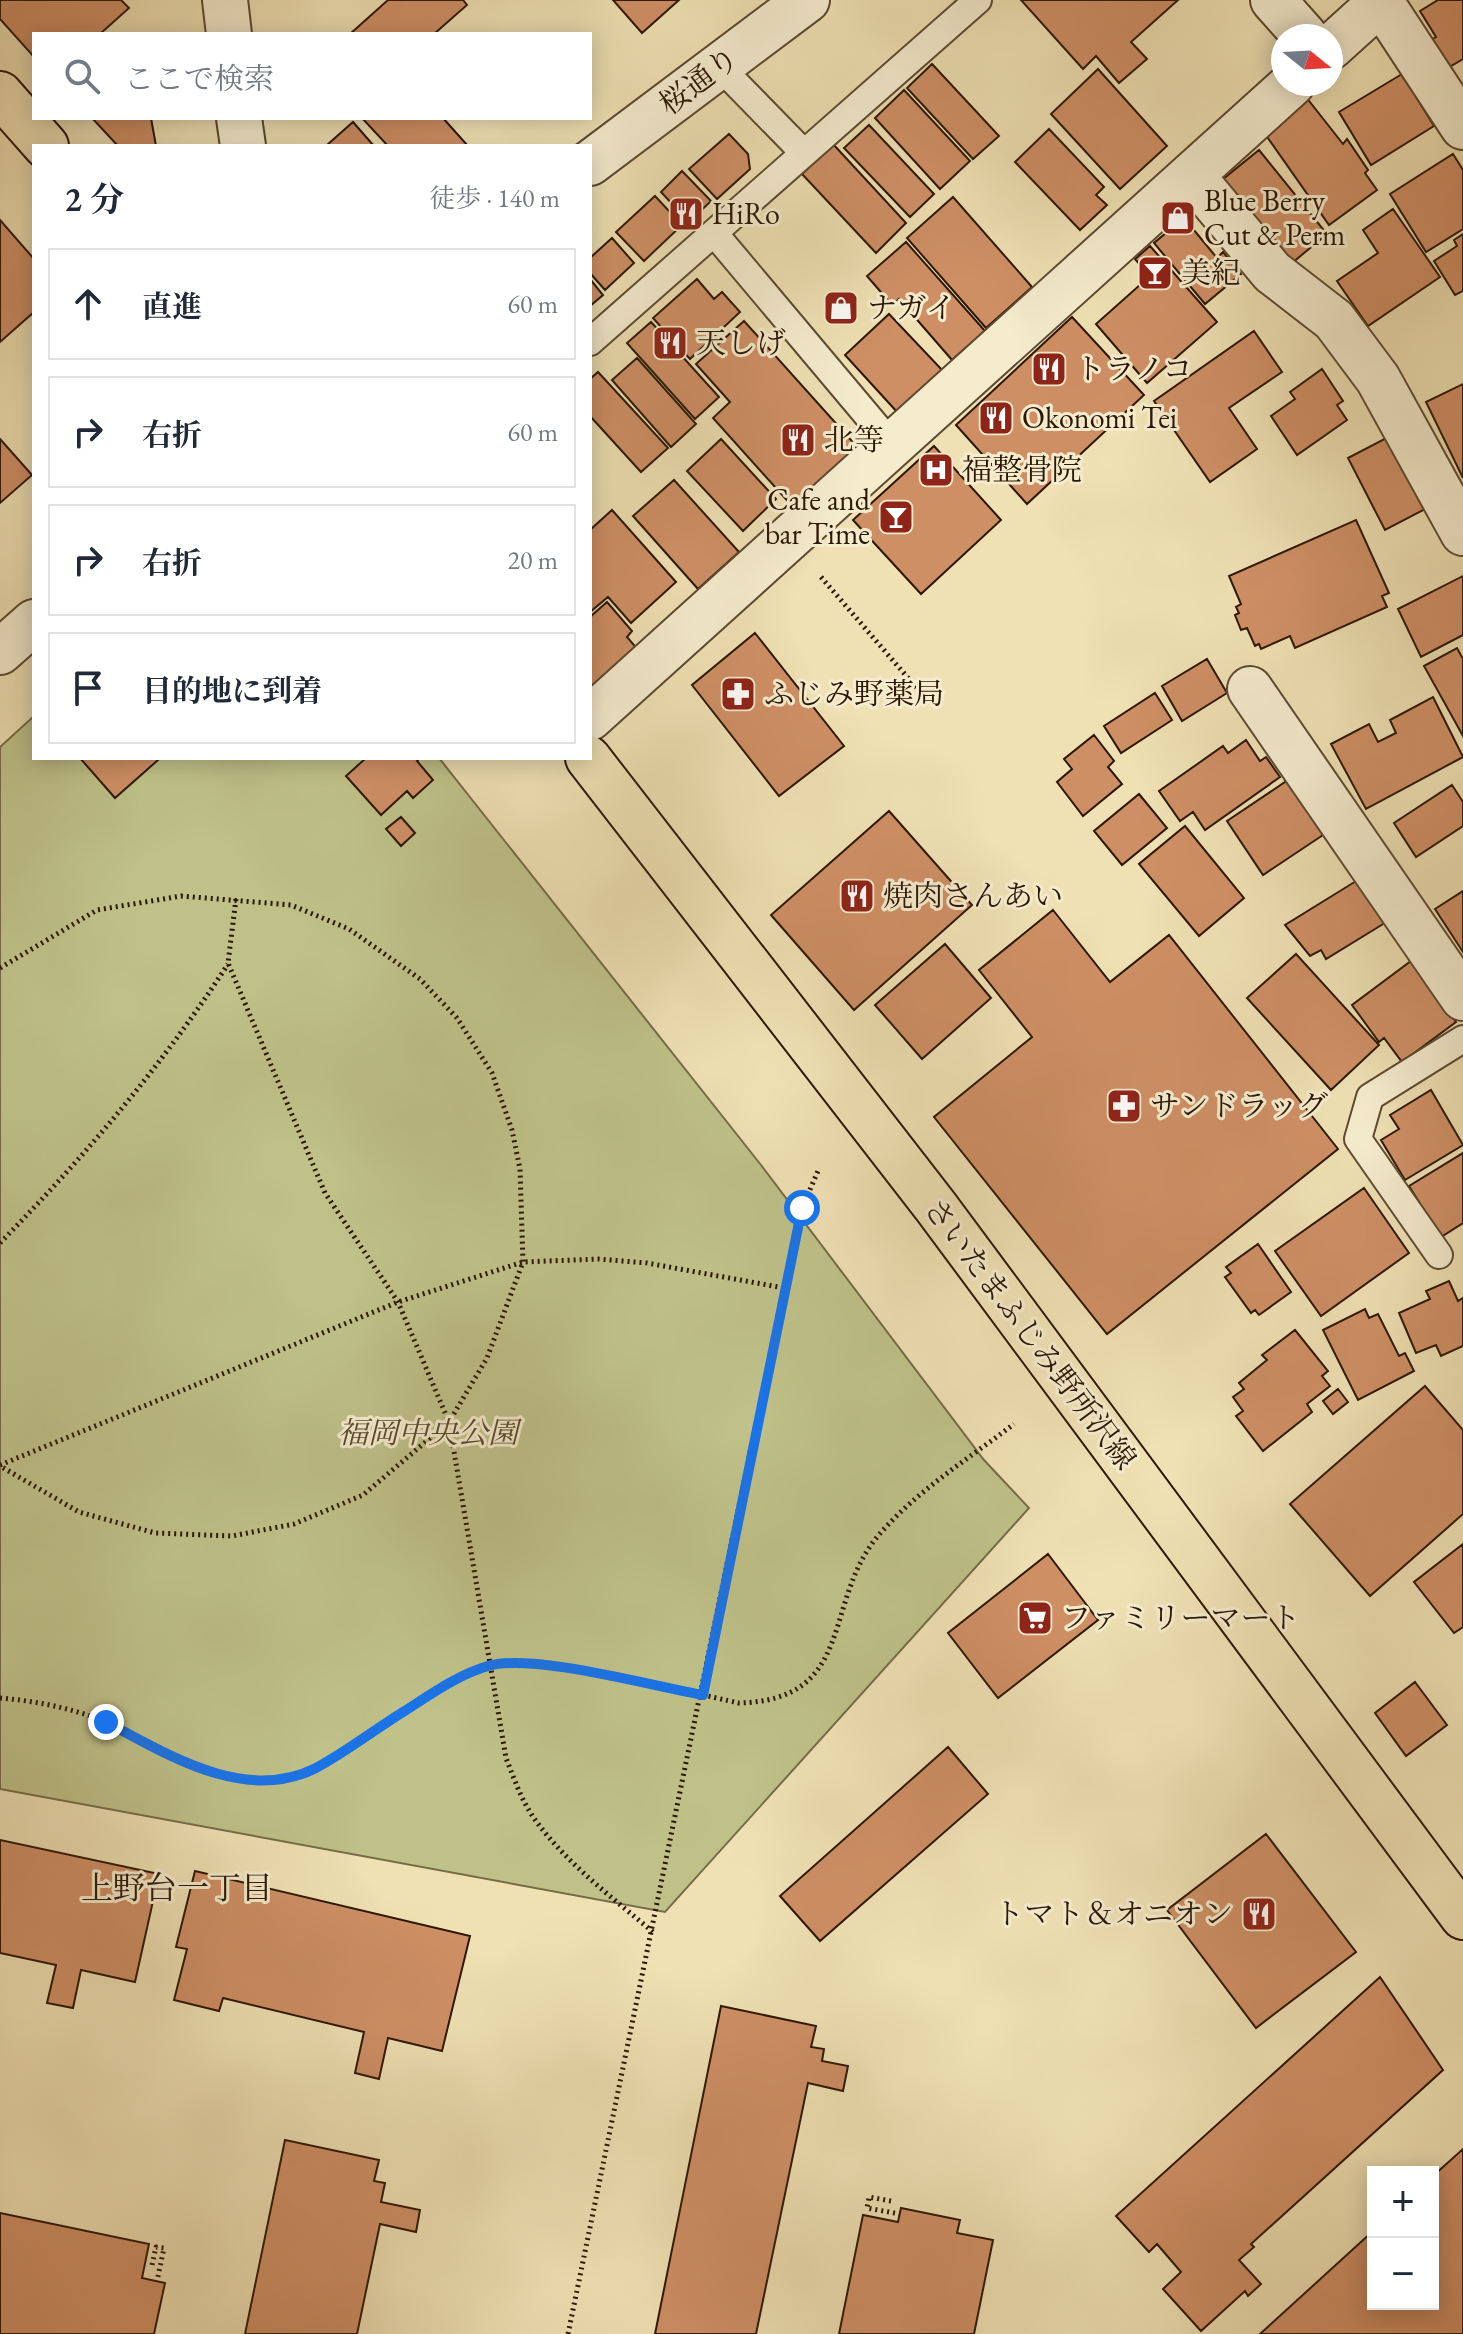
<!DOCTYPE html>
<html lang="ja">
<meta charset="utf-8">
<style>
:root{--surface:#fff;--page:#f6f6f7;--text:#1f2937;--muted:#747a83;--line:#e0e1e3}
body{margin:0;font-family:"EB Garamond","Noto Serif JP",serif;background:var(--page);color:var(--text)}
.controls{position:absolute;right:24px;bottom:24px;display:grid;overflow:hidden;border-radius:0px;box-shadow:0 4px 20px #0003}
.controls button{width:72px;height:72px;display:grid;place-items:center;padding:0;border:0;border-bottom:2px solid var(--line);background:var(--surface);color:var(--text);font:40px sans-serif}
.compass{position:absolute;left:1271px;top:24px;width:72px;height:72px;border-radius:50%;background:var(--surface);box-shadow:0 4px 20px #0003;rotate:108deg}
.stop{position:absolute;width:24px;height:24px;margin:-18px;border:6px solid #1a73e8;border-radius:50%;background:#fff}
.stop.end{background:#1a73e8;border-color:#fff;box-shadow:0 2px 8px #0008}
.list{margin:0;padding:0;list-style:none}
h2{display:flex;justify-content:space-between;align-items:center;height:104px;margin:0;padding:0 32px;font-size:34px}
h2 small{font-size:26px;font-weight:400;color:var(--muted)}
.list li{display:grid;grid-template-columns:52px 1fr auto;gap:24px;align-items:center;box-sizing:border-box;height:112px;margin:0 16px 16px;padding:0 16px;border:2px solid var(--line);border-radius:0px}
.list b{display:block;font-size:30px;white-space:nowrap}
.list em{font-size:26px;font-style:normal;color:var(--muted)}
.icon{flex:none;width:44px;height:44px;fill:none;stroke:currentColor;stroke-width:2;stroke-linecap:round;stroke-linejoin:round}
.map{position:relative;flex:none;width:1463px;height:2334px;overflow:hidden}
.search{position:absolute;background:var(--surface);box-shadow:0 4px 20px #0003;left:32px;top:32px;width:560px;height:88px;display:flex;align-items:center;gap:20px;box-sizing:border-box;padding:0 28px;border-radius:0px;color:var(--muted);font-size:30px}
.panel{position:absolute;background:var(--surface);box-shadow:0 4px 20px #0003;left:32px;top:144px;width:560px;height:616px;border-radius:0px}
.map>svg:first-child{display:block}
.green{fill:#bfc189;stroke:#756c47;stroke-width:2}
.building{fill:#cf8f65;stroke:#2b1705;stroke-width:2}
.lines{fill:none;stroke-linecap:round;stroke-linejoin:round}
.service-casing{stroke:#5c4a31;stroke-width:30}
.minor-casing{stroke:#5c4a31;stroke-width:48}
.tertiary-casing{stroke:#5c4a31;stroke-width:48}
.primary-casing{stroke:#2b1705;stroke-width:48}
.path{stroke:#2b1705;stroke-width:5;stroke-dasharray:2 4;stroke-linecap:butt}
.service{stroke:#f5ecce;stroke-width:26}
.minor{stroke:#f5ecce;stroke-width:44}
.tertiary{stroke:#f5ecce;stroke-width:44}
.primary{stroke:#efe1b4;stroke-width:44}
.route{stroke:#1a73e8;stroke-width:10}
.labels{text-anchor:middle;stroke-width:6;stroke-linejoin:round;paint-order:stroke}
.street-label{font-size:30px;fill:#2b1705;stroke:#f5ecce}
.poi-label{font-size:30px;fill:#2b1705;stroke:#f5ecce;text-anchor:start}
.park-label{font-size:30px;font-style:italic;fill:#574a2d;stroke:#f5ecce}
.neighbourhood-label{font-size:32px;fill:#2b1705;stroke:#f5ecce}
</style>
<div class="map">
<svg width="1463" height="2334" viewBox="0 0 1463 2334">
<rect width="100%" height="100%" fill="#efe1b4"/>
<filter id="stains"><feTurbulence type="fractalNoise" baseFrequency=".0025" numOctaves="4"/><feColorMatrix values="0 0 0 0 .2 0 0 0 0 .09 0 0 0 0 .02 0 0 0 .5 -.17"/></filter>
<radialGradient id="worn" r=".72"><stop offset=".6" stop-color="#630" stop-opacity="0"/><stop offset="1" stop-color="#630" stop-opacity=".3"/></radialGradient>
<!-- green -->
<path class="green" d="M34,716V758H439L761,1165L984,1460L1029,1508L665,1912L0,1789V747Z"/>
<!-- building -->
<path class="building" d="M0,0H121L129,8L100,34H34V57L0,19Z
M388,0H463L467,5L434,34H350Z
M613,0H679L642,33Z
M1021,0H1178L1131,42L1147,59L1119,83L1096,56L1083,69Z
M1438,0H1463V59L1446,69L1429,41L1436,37L1420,11Z
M932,64L999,136L973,159L907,88Z
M1098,69L1167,146L1120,189L1051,114Z
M1402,74L1434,126L1371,165L1339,112Z
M904,90L970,161L940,189L875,118Z
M1306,97L1343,144L1347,139L1368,170L1365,173L1377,190L1329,225L1265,134Z
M92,118H151L156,146H118Z
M362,118H443L468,146H388Z
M353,122L374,146H328L327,145Z
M869,125L934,194L910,217L844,148Z
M1049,129L1104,187L1096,195L1107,205L1080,230L1015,162Z
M729,134L748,154L750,169L717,199L689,169Z
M833,144L906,223L876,253L802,174Z
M1259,150L1327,234L1286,268L1217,184Z
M1453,154L1463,170V229L1426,252L1390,194Z
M682,171L711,201L689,222L661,192Z
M655,196L682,225L644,261L616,232Z
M953,197L1032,287L986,328L907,238Z
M1393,209L1440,277L1368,326L1337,281L1378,253L1363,230Z
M1184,218L1217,258L1223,252L1241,274L1205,304L1154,243Z
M0,220L34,259V312L0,342Z
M1463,234V291L1455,295L1434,261L1457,246L1454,240Z
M612,238L634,263L605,290L590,273V258Z
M906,242L985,331L952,360L899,299L892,305L867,276Z
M1150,246L1217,322L1147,383L1096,324L1150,276L1135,259Z
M590,279L603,295L590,306Z
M697,279L714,299L722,292L740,312L690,359L653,318Z
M889,314L943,371L898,413L845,355Z
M1072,317L1144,395L1027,504L956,425Z
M744,321L858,448L793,507L713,418L730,402L696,364Z
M651,322L719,397L695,419L627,343Z
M1254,331L1282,372L1229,408L1257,449L1210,482L1154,401Z
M637,358L696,424L671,447L612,380Z
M1322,369L1343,401L1337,405L1347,420L1297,455L1271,416L1295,399L1290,392Z
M598,372L668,448L641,472L590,416V379Z
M1463,384V478L1426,402Z
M1392,435L1429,507L1385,530L1348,458Z
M0,439L32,475L0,503Z
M721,439L776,499L743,531L687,471Z
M934,446L1001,520L921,594L853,520Z
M674,480L739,552L698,589L633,516Z
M612,510L676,582L631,623L608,597L590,612V530Z
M1356,520L1389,593L1382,596L1387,607L1295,648L1290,636L1261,649L1259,644L1255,646L1247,628L1241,630L1235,615L1239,613L1236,607L1241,604L1229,576Z
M1463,576V635L1421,657L1398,609Z
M607,602L632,631L627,637L640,652L590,692V617Z
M755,633L844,746L779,796L692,685Z
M1457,648L1463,659V736L1424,666Z
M1207,659L1227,693L1182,721L1162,686Z
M1155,693L1172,720L1121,753L1104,726Z
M1433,697L1463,757L1366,809L1331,744L1369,724L1378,742L1396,733L1390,720Z
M1094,735L1114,761L1108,767L1122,784L1083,816L1057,782L1072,769L1064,759Z
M1246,740L1260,761L1266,757L1280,777L1205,830L1193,812L1180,821L1159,791L1223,746L1228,753Z
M80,758H157L158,760L115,798Z
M366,758H420L417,761L433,780L413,798L407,791L381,815L346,776Z
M1288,780L1323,835L1263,875L1227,821Z
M1452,785L1463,802V826L1416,857L1394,823Z
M1139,794L1167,828L1122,865L1094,831Z
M889,811L972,905L854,1010L771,915Z
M401,817L415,833L401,846L386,829Z
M1185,826L1244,898L1199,936L1139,864Z
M1361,878L1388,921L1326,959L1321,950L1310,956L1285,925Z
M1463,891V952L1435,909Z
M1053,910L1110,982L1169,935L1338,1149L1107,1334L934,1117L1032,1037L979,970Z
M945,944L991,998L922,1059L875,1005Z
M1296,954L1379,1045L1331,1090L1247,998Z
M1411,961L1456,1022L1402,1062L1384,1038L1379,1042L1352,1005Z
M1431,1090L1463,1145L1405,1180L1381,1140L1399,1129L1390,1115Z
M1463,1153V1223L1441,1237L1409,1186Z
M1364,1188L1409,1253L1321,1316L1275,1251Z
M1258,1244L1291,1292L1259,1315L1255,1310L1251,1313L1225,1277L1231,1273L1226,1267Z
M1449,1281L1458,1301L1463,1298V1346L1441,1356L1436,1345L1416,1353L1399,1313L1430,1299L1426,1291Z
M1365,1309L1369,1318L1378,1314L1399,1356L1405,1353L1414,1371L1358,1400L1323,1330Z
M1295,1330L1328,1371L1322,1376L1330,1386L1307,1404L1312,1412L1263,1451L1236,1416L1243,1411L1233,1397L1244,1389L1239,1383L1267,1360L1262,1355Z
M1425,1386L1463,1430V1514L1370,1596L1290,1504Z
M1338,1389L1348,1402L1333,1414L1323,1401Z
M1463,1544V1627L1454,1633L1414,1582Z
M1048,1554L1098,1620L998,1698L948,1633Z
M1415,1682L1447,1725L1406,1756L1375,1713Z
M948,1747L988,1794L820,1941L780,1896Z
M1266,1834L1356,1952L1256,2028L1167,1910Z
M0,1840L159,1874L135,1982L81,1970L73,2008L47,2003L56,1965L0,1953Z
M195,1871L470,1936L442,2051L388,2038L379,2079L355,2073L364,2032L223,1998L219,2011L174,2000L187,1949L176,1947Z
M1380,1977L1443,2070L1251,2244L1254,2247L1239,2260L1261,2284L1248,2296L1245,2291L1201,2331L1163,2289L1181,2272L1157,2244L1149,2252L1116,2216Z
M721,2006L816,2026L811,2047L824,2049L822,2061L848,2066L843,2091L808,2083L756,2334H655Z
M285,2140L379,2160L374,2181L385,2183L381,2202L420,2210L416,2232L380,2224L357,2334H245Z
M1463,2149V2334H1260L1373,2231V2304H1433V2176Z
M901,2208L960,2220L957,2233L993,2240L974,2334H839L863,2215L898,2222Z
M0,2213L149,2244L142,2278L165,2283L154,2334H0Z"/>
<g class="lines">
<defs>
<path id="service" d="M719,66L804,153
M714,233L893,446
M590,342L978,0
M1439,1255L1358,1139L1370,1097L1463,1039"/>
<path id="minor" d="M1273,0L1305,36
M1381,2L1463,127
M1331,47L1383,0
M1193,177L1272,272L1334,320L1378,379L1463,533
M1250,689L1463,998
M590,718L1292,84"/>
<path id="tertiary" d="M225,0L229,34
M239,118L243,146
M590,163L807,0
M0,652L34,622"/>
<path id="primary" d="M0,94L46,146
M588,758L936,1207L1463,1917"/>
</defs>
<!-- service casing -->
<use href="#service" class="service-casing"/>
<!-- minor casing -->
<use href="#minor" class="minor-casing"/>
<!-- tertiary casing -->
<use href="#tertiary" class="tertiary-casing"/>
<!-- primary casing -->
<use href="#primary" class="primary-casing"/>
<!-- path -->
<path class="path" d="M821,577L927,700
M236,899L228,963L325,1193L398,1302L449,1422L506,1758C515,1781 523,1805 539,1825C570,1866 614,1899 653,1932
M0,968L97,910L181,896L291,905L349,929L420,979L457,1018L492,1073L512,1130L520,1169L523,1262L487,1358L449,1422L363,1495L294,1524L232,1536L155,1533L79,1512L0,1466
M0,1243C85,1156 162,1066 228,964
M0,1465L398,1302L523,1262L598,1259L647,1263L784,1288
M0,1698C36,1701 72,1708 106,1722C167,1747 205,1783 275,1778C342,1774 419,1685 488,1666C537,1653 683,1691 739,1703C857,1700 822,1602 878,1536C915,1492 968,1459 1014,1424
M891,2201L869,2197L867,2208L900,2214
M152,2265L156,2247L164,2248L157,2281
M568,2334L784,1288L802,1208L818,1171"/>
<!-- service -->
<use href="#service" class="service"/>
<!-- minor -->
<use href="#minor" class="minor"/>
<!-- tertiary -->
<use href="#tertiary" class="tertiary"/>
<!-- primary -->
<use href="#primary" class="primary"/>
</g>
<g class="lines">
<!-- route -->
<path class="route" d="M106,1722C167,1754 245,1804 316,1768C346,1752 374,1730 403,1712C430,1695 457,1675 488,1666C533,1653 652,1686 703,1695L802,1208"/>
</g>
<!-- icons -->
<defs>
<symbol id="restaurant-square" viewBox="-11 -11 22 22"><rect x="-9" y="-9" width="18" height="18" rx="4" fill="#8f2418" stroke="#f5ecce"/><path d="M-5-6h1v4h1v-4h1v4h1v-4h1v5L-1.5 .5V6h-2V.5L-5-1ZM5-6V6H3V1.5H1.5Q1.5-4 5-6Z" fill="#fff"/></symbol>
<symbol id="shop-square" viewBox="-11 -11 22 22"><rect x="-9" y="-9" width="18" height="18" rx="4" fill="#8f2418" stroke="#f5ecce"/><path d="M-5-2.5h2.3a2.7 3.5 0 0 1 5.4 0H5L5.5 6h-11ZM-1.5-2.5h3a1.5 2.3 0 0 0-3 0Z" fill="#fff"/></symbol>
<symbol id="bar-square" viewBox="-11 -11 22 22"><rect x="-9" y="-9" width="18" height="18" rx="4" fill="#8f2418" stroke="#f5ecce"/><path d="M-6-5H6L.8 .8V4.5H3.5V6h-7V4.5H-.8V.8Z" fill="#fff"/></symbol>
<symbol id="hospital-square" viewBox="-11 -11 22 22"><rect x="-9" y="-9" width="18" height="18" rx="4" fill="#8f2418" stroke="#f5ecce"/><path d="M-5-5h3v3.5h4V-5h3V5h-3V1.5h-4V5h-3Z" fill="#fff"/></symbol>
<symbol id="pharmacy-square" viewBox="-11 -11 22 22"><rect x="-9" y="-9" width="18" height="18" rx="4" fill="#8f2418" stroke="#f5ecce"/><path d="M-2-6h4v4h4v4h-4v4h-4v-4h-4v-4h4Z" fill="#fff"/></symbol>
<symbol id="supermarket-square" viewBox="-11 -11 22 22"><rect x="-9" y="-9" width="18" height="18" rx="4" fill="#8f2418" stroke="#f5ecce"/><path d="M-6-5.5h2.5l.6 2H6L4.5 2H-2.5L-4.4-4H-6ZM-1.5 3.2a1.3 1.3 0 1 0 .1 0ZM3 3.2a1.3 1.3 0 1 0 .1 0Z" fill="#fff"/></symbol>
</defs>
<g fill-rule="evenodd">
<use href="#restaurant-square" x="666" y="194" width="40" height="40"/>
<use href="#shop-square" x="1158" y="198" width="40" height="40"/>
<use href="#bar-square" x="1135" y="253" width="40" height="40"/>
<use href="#shop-square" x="821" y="288" width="40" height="40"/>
<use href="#restaurant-square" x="650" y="323" width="40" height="40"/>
<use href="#restaurant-square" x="1029" y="349" width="40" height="40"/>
<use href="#restaurant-square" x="976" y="398" width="40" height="40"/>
<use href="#restaurant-square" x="778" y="420" width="40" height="40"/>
<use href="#hospital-square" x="916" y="450" width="40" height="40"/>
<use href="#bar-square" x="876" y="497" width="40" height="40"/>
<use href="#pharmacy-square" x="718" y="674" width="40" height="40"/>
<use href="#restaurant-square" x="837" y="876" width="40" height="40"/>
<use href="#pharmacy-square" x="1104" y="1086" width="40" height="40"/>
<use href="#supermarket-square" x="1015" y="1598" width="40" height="40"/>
<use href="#restaurant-square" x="1239" y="1894" width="40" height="40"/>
</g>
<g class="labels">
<!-- street labels -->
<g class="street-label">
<text transform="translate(699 81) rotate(-37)" y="10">桜通り</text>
<text transform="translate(1030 1334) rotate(53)" y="10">さいたまふじみ野所沢線</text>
</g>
<!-- poi labels -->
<g class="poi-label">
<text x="1204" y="211">Blue Berry<tspan x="1204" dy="34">Cut &amp; Perm</tspan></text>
<text x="712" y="224">HiRo</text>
<text x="1181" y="283">美紀</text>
<text x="867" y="318">ナガイ</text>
<text x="696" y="353">天しげ</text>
<text x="1075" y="379">トラノコ</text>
<text x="1022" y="428">Okonomi Tei</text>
<text x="824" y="450">北等</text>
<text x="962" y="480">福整骨院</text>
<text x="870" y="510" text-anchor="end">Cafe and<tspan x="870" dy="34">bar Time</tspan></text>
<text x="764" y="704">ふじみ野薬局</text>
<text x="883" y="906">焼肉さんあい</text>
<text x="1150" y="1116">サンドラッグ</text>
<text x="1061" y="1628">ファミリーマート</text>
<text x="1233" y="1924" text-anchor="end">トマト＆オニオン</text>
</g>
<!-- park labels -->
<g class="park-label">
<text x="428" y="1443">福岡中央公園</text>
</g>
<!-- neighbourhood labels -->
<g class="neighbourhood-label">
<text x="177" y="1899">上野台一丁目</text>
</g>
</g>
<rect width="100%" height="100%" filter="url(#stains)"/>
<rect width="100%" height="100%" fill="url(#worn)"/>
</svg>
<div class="controls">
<button>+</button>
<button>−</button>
</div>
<svg class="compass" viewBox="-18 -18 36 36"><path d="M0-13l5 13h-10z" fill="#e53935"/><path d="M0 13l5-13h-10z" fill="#747a83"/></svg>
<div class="stop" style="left:802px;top:1208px"></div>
<div class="stop end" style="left:106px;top:1722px"></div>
<div class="search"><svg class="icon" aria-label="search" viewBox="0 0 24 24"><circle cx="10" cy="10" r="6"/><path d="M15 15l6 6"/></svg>ここで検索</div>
<section class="panel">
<h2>2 分<small>徒歩 · 140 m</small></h2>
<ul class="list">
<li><svg class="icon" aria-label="ahead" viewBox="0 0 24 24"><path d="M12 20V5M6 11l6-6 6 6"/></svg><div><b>直進</b></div><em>60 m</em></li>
<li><svg class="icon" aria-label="right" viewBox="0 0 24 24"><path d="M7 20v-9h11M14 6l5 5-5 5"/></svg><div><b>右折</b></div><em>60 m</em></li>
<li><svg class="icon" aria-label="right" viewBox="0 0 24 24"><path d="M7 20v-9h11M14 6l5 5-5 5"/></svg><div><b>右折</b></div><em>20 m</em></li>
<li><svg class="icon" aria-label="arrive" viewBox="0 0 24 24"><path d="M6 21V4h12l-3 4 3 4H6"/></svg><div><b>目的地に到着</b></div></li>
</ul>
</section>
</div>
